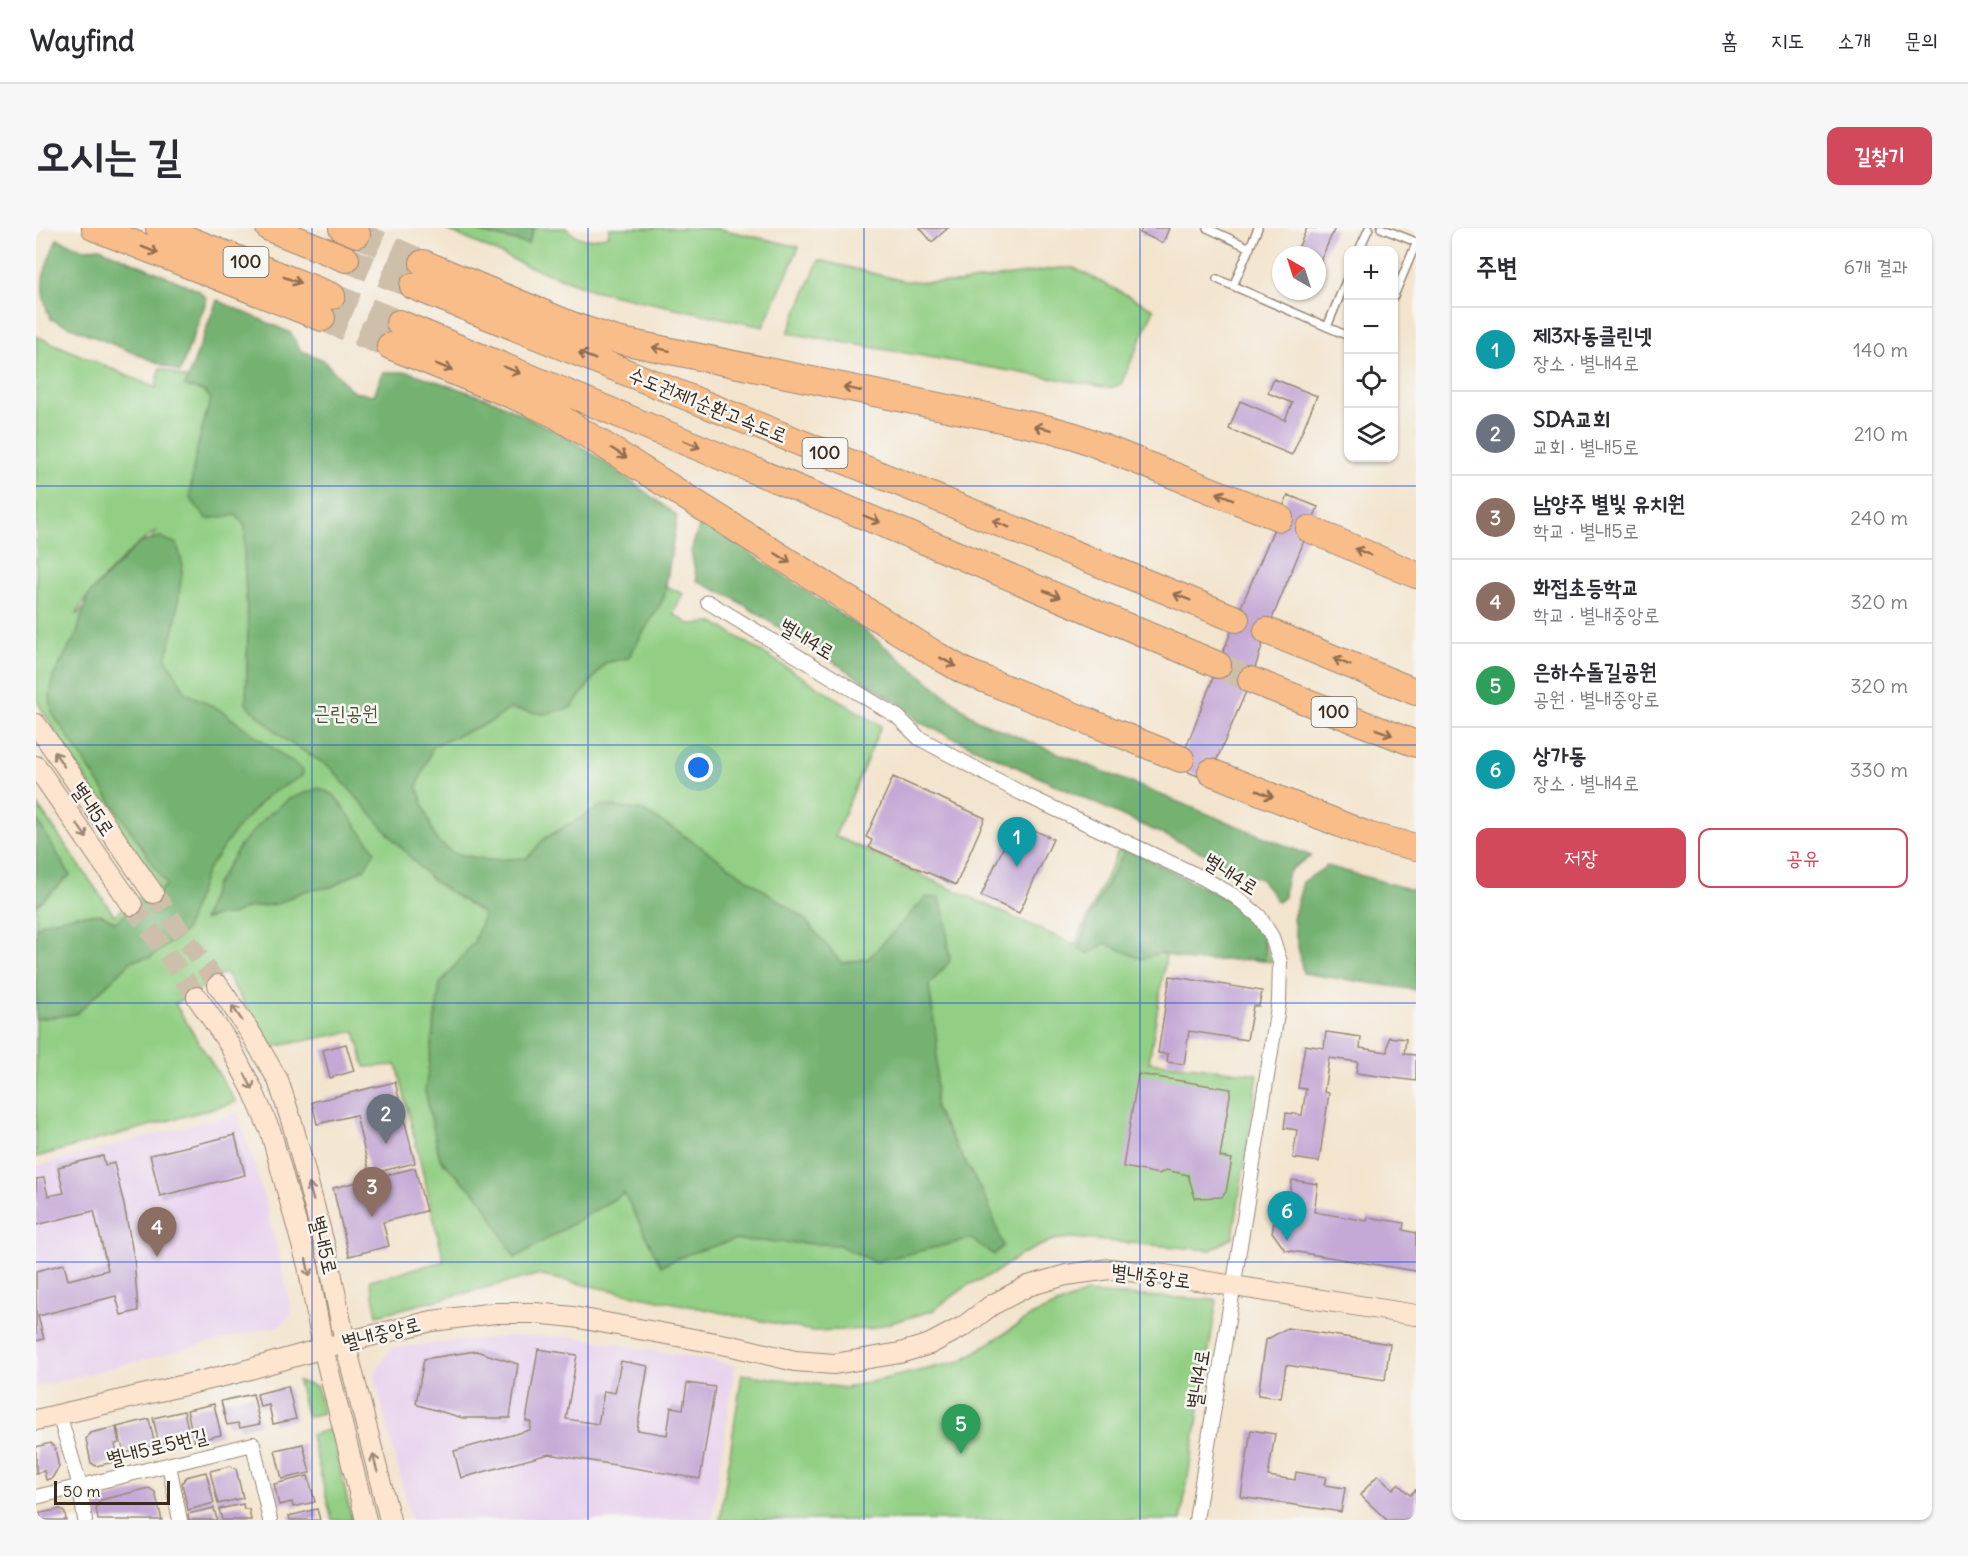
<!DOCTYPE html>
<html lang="ko">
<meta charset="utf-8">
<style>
:root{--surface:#fff;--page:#f7f7f7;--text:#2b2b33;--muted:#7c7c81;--line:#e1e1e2;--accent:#d1495b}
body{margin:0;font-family:Delius,"Poor Story",sans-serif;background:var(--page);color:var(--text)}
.controls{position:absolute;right:18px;top:18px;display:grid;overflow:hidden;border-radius:12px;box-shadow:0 2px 4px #0004}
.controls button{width:54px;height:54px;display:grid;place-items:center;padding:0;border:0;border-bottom:2px solid var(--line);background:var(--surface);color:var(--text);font:30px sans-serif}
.compass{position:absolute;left:1236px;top:18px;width:54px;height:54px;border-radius:50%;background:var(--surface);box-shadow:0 2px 4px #0004;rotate:321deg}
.scale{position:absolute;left:18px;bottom:15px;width:116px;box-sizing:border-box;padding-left:6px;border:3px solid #3b2a1e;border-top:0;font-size:16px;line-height:21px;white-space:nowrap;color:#3b2a1e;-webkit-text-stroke:4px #f6f6f2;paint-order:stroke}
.you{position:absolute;left:663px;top:540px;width:21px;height:21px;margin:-15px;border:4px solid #fff;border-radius:50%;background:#1a73e8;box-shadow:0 0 0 9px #1a73e833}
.badge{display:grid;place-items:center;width:39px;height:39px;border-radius:50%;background:var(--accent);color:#fff;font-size:20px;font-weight:700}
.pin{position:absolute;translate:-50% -50px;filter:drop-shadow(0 2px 3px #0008)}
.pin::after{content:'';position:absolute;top:32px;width:21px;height:18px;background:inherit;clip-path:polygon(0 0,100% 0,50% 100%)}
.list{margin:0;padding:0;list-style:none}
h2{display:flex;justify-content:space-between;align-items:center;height:78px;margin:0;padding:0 24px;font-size:26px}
h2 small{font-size:20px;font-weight:400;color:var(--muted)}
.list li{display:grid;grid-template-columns:39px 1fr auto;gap:18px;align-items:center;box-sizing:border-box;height:84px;padding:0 24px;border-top:2px solid var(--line)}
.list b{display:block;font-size:22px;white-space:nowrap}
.list p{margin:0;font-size:20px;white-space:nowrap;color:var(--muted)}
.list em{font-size:20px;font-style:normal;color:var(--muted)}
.actions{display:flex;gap:12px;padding:18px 24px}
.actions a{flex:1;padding:14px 0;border:2px solid var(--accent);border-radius:12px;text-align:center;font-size:21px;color:var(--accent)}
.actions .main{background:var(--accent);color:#fff}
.icon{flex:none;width:33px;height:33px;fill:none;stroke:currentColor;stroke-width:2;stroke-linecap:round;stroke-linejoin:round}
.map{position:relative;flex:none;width:1380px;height:1292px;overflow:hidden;border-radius:12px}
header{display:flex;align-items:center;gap:36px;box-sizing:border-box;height:84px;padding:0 30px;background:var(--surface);border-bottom:2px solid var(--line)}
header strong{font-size:28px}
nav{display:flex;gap:33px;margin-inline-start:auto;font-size:21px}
.intro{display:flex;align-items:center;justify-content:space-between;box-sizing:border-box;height:144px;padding:0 36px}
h1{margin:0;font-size:42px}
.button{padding:15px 27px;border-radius:12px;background:var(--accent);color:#fff;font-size:21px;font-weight:700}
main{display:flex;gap:36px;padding:0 36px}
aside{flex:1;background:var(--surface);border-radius:12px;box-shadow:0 2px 4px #0004}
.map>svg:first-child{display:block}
.built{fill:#e8d2ee}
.green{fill:#92cf84;stroke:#667c51;stroke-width:1.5;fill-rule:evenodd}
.forest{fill:#75b272;stroke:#586e48;stroke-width:1.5}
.building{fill:#c4a8d5}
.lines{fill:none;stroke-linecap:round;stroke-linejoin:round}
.secondary-tunnel{stroke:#cebfaa;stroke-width:20;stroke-dasharray:20 10;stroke-linecap:butt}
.highway-tunnel{stroke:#cebfaa;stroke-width:26;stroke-dasharray:26 13;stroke-linecap:butt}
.lane-casing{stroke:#978776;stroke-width:10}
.street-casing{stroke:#978776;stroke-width:16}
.secondary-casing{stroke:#978776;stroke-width:22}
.highway-casing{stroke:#978776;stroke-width:28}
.lane{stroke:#fff;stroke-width:7}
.street{stroke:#fff;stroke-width:14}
.secondary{stroke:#fde5d0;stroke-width:20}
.highway{stroke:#f9bd89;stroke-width:26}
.oneway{stroke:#906c4e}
.oneway2{stroke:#9c8877}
.grid{fill:none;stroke:#1d4ed8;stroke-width:1.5;stroke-opacity:0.55}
.labels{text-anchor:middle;stroke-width:5;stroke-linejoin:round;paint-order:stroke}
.shield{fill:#f6f6f2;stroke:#73675e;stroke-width:1.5}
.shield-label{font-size:18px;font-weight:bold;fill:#3b2a1e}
.street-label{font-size:20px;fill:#3b2a1e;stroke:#f6f6f2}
.park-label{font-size:20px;fill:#515338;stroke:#f6f6f2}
</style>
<header>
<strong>Wayfind</strong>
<nav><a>홈</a><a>지도</a><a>소개</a><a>문의</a></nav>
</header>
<div class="intro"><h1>오시는 길</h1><a class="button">길찾기</a></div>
<main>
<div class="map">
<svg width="1380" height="1292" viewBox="0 0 1380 1292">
<rect width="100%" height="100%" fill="#f6f6f2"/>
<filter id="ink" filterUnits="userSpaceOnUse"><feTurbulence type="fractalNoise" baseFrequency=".0167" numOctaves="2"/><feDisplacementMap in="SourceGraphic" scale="12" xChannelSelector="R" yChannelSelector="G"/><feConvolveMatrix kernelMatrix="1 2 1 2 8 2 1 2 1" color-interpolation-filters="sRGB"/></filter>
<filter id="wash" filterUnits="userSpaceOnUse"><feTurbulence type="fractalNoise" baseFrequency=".008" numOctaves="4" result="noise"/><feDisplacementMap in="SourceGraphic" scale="24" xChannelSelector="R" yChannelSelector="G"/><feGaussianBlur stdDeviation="1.35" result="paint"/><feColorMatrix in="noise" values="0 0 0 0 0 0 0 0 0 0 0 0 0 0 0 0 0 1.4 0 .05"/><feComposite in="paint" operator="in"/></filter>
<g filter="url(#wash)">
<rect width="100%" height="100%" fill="#f3e4cd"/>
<!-- built -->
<path class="built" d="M202,885L230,975L256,1083L246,1097L0,1159V938Z
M474,1108L542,1109L699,1137L676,1292H375L338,1147L355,1120Z"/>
<!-- green -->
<path class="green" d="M407,0H438L447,5L492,16L498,0H530C545,15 554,12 573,7V0H680L763,19L727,99L557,62L489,37Z
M783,32L868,53L922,55L1023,40H1038L1118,81L1085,156L1074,160L752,105Z
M0,108L120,160L124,140L422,257L647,366L637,386L653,396L679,395L845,498L799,608L1039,717L1083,621L1180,667L1224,704L1236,734L1131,722L1113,834L1222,846L1197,1009L1175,1022L1035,1010L1017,1012L986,1026L957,1046L934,1056L896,1083L833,1101L776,1103L501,1047L341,1087L334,1052L408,1033L361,837L329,839L319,803L236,819L189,745L139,776L200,874L0,929V575L78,687L123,656L52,555L0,472ZM120,304L97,342L40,387C51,364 98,316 120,304Z
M1050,1065L1181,1072L1145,1292H684L706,1146L809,1160L925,1133L997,1087Z
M262,1153L281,1159L287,1185L271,1189Z
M295,1201L316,1292H296L275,1207Z"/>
<!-- forest -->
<path class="forest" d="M438,0H498L492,16L447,5Z
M21,11L48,21L64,20L162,62L171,71L144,144L15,91C0,60 7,43 21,11Z
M181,72L255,105L264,122L287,132L317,164L338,167L347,144H373L459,173L531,209L582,243L641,288L628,370L592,430L569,435L535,480L507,486L474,481L456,493L397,518L381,559L400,612L417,625L452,632L491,630L509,610L567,577L607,583L643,604L767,689L805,735L832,731L890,669L904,670L910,694L914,733L893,757L901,815L899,881L951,972L967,1018L958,1027L935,1011L838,1034L803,1017L698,1012L652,1026L625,1038L588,965L479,1030L446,972L404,931L389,863L404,756L438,714L448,686L397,653L359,613L294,539L249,512L210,476L212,402L208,331L209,298L200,287L171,291L154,270C156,235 164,204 175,171L169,164L149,158Z
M665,292L827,401L941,492L1275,628C1252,643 1250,640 1248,669L1242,674L1226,652L883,494L867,478L697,370L661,353L655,323Z
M124,309L141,316L147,338L139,397L130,431L150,465L184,482L267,542L266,548L232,567L201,600L171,642L149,703L115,729L97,732L40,786L0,791V702L6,695L41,687L65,686L79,694L131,657L16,485L14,469L17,449L41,405L51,369L102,316Z
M283,560L298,567L339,623L329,640L296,659L268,663L241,676L210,680L196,687H182L167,692L179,658L205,616L232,587L253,571Z
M0,590L34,647L0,678Z
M1090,620L1202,676L1226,699L1229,731L1154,733L1124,725L1105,731L1069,715L1052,726L1043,720L1055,687Z
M1291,638L1380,663V762L1267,745L1257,691L1267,654Z"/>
<g id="blocks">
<!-- building -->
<path class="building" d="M884,0H912L896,14Z
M1106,0H1133L1127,15L1104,5Z
M1271,0H1299L1281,40V27H1253L1255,22L1260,25Z
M1238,151L1281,168L1256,227L1193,201L1204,173L1249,192L1256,175L1232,165Z
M1252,267L1282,279L1231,403L1215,452L1172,552L1142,540L1200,391Z
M857,549L949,590L920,657L833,619L836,612L830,609Z
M977,598L990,604L992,599L1017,611L983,685L945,668Z
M1134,748L1226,763L1223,778H1217L1211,812L1153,803L1148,836L1131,834L1132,826L1122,825Z
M1290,804L1325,809L1324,820L1351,824L1353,809L1370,811L1368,826L1380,827V853L1320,845L1322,834L1293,830L1288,864L1293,865L1283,934L1257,930L1261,902L1248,900L1250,885L1266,887L1270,861L1262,860L1269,817L1288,820Z
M310,816L318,843L294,850L287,822Z
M1102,846L1195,861L1184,929L1196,931L1190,964L1186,969L1159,970L1152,947L1130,942L1123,946L1087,939Z
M359,854L379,935L334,946L320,887L281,896L276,874Z
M199,907L209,947L124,968L114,927Z
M67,928L69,937L78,935L88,977L98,1030L102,1083L85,1087L80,1068L2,1088L8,1111L0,1113V1043L28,1036L32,1052L72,1042L58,983L0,997V951L8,950L12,968L28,965L22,939Z
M379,940L390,983L347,994L353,1018L313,1028L297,960Z
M1256,952L1282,956L1278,984L1331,993L1332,989L1368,995L1367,1002L1380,1005V1043L1249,1022L1236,1004L1240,984L1250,986Z
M1251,1100L1354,1116L1349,1152L1250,1137L1245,1170L1222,1167L1230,1112Z
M502,1121L541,1127L530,1191L562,1196L568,1163L579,1165L585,1133L612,1138L601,1202L631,1207L635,1179L647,1181L651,1155L679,1159L664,1251L513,1226L425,1250L418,1223L494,1202L495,1194L490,1193Z
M440,1123L482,1136L474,1190H427L382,1177L380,1175L388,1131Z
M252,1158L260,1191L237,1196L233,1177L224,1179L221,1166Z
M217,1166L224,1196L204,1200L202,1195L191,1197L185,1173Z
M178,1176L185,1207L158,1213L151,1182Z
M148,1183L153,1205L145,1207V1211L123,1216L117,1190Z
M113,1191L119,1217L88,1225L81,1199Z
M80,1199L83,1215L79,1216L83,1233L60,1238L55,1235L50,1211L54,1205Z
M1215,1202L1239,1206L1232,1248L1259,1252L1260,1244L1290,1249L1288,1257L1309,1260L1305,1284L1205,1269Z
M14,1215L19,1220L23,1239L16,1250L10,1252L8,1243L0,1245V1219Z
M267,1216L274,1245L246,1251L239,1222Z
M194,1238L200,1241L207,1270L182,1276L174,1243Z
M170,1244L178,1275L152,1282L146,1255L150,1249Z
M1342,1247L1357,1261L1362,1256L1374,1267L1380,1261V1292H1351L1324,1267Z
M272,1248L279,1274L257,1279L256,1274L243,1277L238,1256Z
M113,1260L119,1264L126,1292H62L60,1280L65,1272Z
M207,1276L208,1281H213L215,1292H186L183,1281Z
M178,1280L181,1292H153L152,1286Z
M25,1281L29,1285L30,1292H5L4,1285Z
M281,1281L284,1292H254L253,1288Z"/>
</g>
</g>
<g filter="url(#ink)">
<use href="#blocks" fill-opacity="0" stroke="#978776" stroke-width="1.5"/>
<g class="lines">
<!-- secondary-tunnel -->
<path class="secondary-tunnel" d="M117,665L182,757
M96,677L161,769"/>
<!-- highway-tunnel -->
<path class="highway-tunnel" d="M321,6L387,35
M310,31L377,58
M296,68L363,95
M286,90L354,118
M1182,437L1215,452"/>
<defs>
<path id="lane" d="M1171,0L1214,20
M1345,0L1380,14
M1323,22L1333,0
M1181,51L1312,108
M1197,58L1222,0
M1358,68L1380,16
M1291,99L1312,48"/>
<path id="street" d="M672,374L862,489L883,510L985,565L1167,650L1200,669L1223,688L1236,709L1244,734L1243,773L1160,1292
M23,1186L44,1258L49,1292
M133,1237L144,1292
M0,1269L217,1216L234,1292"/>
<path id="secondary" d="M0,496L117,665
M0,538L96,677
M182,757L214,804L242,852L257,898L293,1034L309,1114L354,1292
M161,769L193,816L217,863L235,905L272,1038L287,1120L330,1292
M0,1192L200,1145L309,1114L396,1093L459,1085H499L537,1089L696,1118L759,1133L798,1136L864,1125L894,1116L928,1098L956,1077L992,1058L1030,1047L1074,1041L1129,1047L1380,1087"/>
<path id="highway" d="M59,0L286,90
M123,0L296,68
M233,0L310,31
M306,0L321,6
M387,35L538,98L581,112L1014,201L1039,208L1244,290
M377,58L1200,391
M363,95L927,329L1182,437
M354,118L495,175L520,187L902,428L928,443L1145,531
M1273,301L1380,347
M1231,403L1380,464
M1215,452L1380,516
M1175,544L1334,608L1380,619"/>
</defs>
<!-- lane casing -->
<use href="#lane" class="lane-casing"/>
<!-- street casing -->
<use href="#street" class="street-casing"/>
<!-- secondary casing -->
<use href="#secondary" class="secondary-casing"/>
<!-- highway casing -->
<use href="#highway" class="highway-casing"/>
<!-- lane -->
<use href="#lane" class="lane"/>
<!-- street -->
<use href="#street" class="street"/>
<!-- secondary -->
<use href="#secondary" class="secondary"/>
<!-- highway -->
<use href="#highway" class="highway"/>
</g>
<!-- one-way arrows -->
<defs><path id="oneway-shaft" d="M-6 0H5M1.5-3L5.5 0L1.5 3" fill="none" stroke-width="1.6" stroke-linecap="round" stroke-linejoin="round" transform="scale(1.5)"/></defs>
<g class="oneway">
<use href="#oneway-shaft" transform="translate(114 22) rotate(22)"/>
<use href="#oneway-shaft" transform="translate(256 52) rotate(21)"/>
<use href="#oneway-shaft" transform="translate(625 121) rotate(-168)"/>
<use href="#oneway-shaft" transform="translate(551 128) rotate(-158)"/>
<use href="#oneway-shaft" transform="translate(408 139) rotate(22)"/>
<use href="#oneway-shaft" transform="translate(476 142) rotate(23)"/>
<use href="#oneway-shaft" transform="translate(816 161) rotate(-168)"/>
<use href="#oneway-shaft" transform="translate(1007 200) rotate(-168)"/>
<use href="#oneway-shaft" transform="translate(656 216) rotate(23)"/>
<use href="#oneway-shaft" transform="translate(583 225) rotate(32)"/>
<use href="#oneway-shaft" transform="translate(1189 268) rotate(-158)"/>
<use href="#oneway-shaft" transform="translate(836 291) rotate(23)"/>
<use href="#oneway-shaft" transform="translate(965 296) rotate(-158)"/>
<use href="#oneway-shaft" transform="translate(1327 324) rotate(-157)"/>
<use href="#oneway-shaft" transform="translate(747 330) rotate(32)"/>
<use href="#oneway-shaft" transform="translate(1016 366) rotate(23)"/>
<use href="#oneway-shaft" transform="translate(1146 369) rotate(-158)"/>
<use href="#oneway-shaft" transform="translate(912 434) rotate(29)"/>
<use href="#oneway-shaft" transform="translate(1306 434) rotate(-158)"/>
<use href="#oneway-shaft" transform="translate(1348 504) rotate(21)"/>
<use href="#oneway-shaft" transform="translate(1229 566) rotate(22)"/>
</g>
<g class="oneway2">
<use href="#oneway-shaft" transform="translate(23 531) rotate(-124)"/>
<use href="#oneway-shaft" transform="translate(46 603) rotate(55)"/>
<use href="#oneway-shaft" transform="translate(201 785) rotate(-124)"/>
<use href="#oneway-shaft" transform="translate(213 854) rotate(63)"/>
<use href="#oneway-shaft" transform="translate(275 964) rotate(-105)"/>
<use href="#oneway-shaft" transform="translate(272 1040) rotate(78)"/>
<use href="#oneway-shaft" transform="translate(339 1235) rotate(-105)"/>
</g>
</g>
<!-- grid -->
<path class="grid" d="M276,0V1292M552,0V1292M828,0V1292M1104,0V1292M0,258H1380M0,517H1380M0,775H1380M0,1034H1380"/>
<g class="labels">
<!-- shield labels -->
<g class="shield">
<rect x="187.5" y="19" width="45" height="30" rx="4.5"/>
<rect x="766.5" y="210" width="45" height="30" rx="4.5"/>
<rect x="1275.5" y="469" width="45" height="30" rx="4.5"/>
</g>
<g class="shield-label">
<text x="210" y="40">100</text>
<text x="789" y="231">100</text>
<text x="1298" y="490">100</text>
</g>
<!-- street labels -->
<g class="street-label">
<text transform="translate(672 177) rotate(22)" y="7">수도권제1순환고속도로</text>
<text transform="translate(771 411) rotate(31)" y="7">별내4로</text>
<text transform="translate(57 581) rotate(56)" y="7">별내5로</text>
<text transform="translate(1195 646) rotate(32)" y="7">별내4로</text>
<text transform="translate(288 1017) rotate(76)" y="7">별내5로</text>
<text transform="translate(1115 1048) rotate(7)" y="7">별내중앙로</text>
<text transform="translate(345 1105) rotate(-14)" y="7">별내중앙로</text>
<text transform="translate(1162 1151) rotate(-81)" y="7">별내4로</text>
<text transform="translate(121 1219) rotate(-14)" y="7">별내5로5번길</text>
</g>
<!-- park labels -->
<g class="park-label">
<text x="310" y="492">근린공원</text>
</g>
</g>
</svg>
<div class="controls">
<button>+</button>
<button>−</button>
<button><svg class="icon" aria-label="locate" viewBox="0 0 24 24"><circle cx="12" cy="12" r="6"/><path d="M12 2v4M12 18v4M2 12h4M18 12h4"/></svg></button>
<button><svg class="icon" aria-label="layers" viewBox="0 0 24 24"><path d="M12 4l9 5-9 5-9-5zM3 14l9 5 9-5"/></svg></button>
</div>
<svg class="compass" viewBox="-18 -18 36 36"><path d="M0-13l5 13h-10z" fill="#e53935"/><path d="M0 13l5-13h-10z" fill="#7c7c81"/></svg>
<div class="scale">50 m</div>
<div class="you"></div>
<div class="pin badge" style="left:981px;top:639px;background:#0f9aa8">1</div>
<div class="pin badge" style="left:350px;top:916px;background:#6b7280">2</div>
<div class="pin badge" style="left:336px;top:989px;background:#8d6e63">3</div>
<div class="pin badge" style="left:121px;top:1029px;background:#8d6e63">4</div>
<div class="pin badge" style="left:925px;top:1226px;background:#2e9e5b">5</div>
<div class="pin badge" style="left:1251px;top:1013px;background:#0f9aa8">6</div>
</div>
<aside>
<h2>주변<small>6개 결과</small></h2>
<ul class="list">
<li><span class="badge" style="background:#0f9aa8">1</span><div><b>제3자동클린넷</b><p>장소 · 별내4로</p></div><em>140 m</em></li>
<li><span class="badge" style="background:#6b7280">2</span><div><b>SDA교회</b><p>교회 · 별내5로</p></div><em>210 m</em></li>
<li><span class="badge" style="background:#8d6e63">3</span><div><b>남양주 별빛 유치원</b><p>학교 · 별내5로</p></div><em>240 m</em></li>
<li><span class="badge" style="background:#8d6e63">4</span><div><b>화접초등학교</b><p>학교 · 별내중앙로</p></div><em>320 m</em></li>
<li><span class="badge" style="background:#2e9e5b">5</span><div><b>은하수돌길공원</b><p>공원 · 별내중앙로</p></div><em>320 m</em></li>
<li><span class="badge" style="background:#0f9aa8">6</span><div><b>상가동</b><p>장소 · 별내4로</p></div><em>330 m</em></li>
</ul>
<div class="actions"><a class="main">저장</a><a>공유</a></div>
</aside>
</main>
